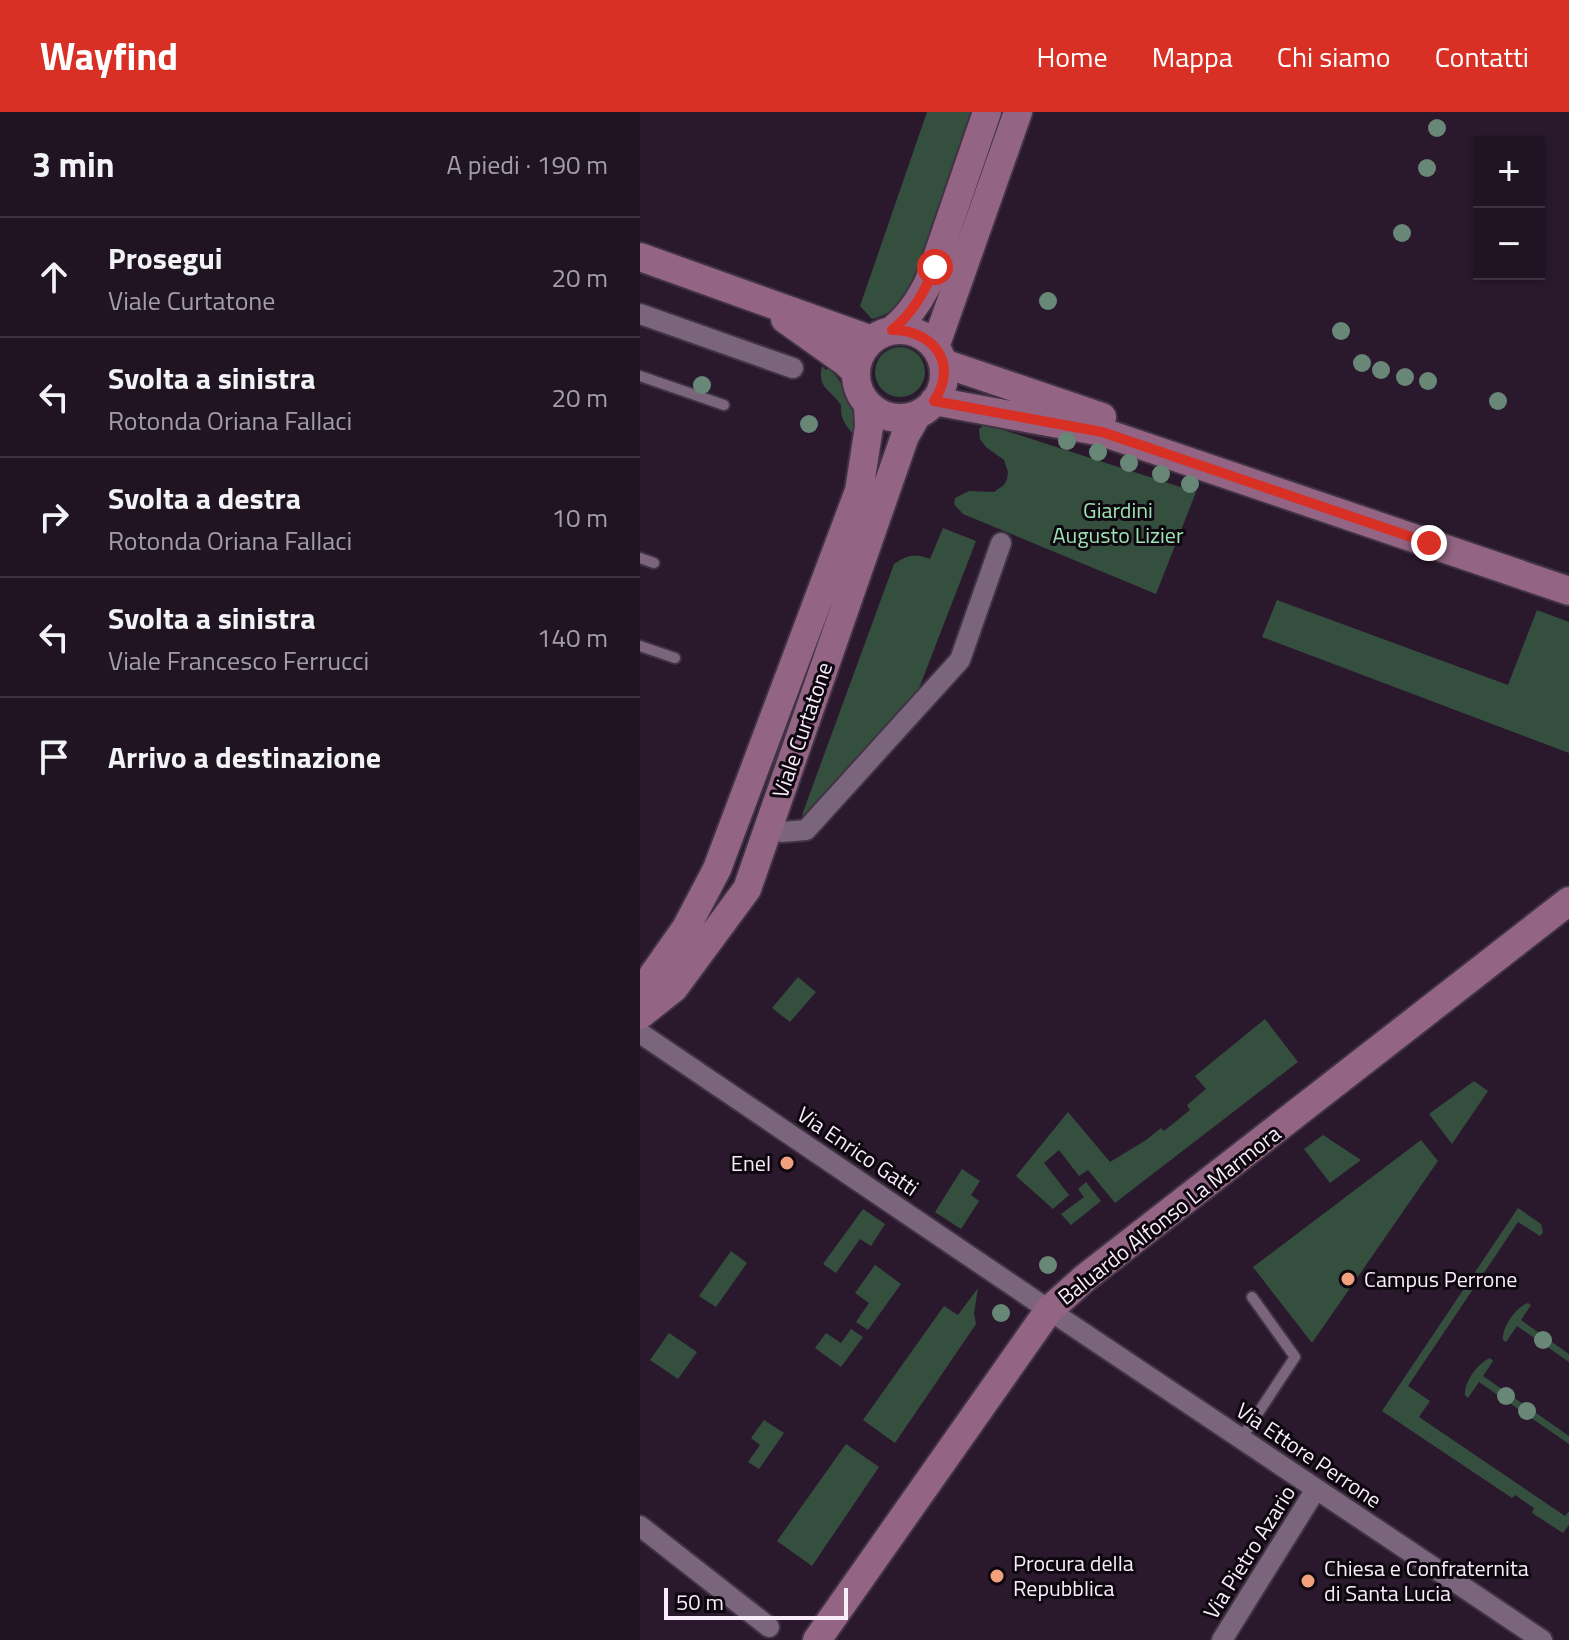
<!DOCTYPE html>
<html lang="it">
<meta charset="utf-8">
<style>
:root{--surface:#201322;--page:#281c2a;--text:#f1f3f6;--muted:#a29ea5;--line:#3d3240;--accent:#d93025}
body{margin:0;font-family:"Titillium Web",sans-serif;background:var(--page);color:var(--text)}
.controls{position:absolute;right:24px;top:24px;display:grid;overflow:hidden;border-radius:0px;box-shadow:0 2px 6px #0004}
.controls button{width:72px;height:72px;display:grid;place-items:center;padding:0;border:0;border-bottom:2px solid var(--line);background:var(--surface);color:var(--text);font:40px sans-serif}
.scale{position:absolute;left:24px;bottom:20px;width:184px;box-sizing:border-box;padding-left:8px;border:4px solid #f9edfb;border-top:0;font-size:22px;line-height:28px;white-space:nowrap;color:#f9edfb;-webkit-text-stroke:6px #0e070f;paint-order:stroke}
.stop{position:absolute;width:24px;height:24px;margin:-18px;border:6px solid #d93025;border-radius:50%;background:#fff}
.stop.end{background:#d93025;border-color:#fff;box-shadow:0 2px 8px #0008}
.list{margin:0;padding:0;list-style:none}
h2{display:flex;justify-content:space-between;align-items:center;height:104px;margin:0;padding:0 32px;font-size:34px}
h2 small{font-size:26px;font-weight:400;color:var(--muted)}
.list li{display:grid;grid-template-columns:52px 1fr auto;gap:24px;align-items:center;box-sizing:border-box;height:120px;padding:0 32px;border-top:2px solid var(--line)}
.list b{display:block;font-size:30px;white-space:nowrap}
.list p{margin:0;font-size:26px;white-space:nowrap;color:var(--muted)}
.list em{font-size:26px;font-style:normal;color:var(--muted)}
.icon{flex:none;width:44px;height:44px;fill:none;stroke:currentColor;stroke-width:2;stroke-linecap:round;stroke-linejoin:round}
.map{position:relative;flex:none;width:929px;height:1528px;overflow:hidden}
header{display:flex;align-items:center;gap:48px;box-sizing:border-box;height:112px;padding:0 40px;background:var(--accent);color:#fff}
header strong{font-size:38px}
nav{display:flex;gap:44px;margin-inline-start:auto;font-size:28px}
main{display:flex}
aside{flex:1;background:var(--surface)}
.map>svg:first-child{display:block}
.green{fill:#354f3e}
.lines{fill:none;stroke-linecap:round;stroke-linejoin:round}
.lane-casing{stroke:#403343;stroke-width:14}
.street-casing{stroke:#403343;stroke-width:24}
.secondary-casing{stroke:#403343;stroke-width:32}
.lane{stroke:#7a657d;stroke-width:10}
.street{stroke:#7a657d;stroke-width:20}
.secondary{stroke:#936484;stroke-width:28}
.tree{fill:#688777}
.route{stroke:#d93025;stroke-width:10}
.poi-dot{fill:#f1a17d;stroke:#0e070f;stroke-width:3}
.labels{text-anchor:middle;stroke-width:6;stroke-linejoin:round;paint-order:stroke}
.park-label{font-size:22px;fill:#9be1b3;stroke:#0e070f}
.street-label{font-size:22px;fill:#f9edfb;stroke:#0e070f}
.poi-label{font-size:22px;fill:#f9edfb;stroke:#0e070f;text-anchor:start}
</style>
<header>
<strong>Wayfind</strong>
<nav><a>Home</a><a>Mappa</a><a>Chi siamo</a><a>Contatti</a></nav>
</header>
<main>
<aside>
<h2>3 min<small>A piedi · 190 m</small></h2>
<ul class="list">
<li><svg class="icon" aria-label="ahead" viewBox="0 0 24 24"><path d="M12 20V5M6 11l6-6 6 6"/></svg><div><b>Prosegui</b><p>Viale Curtatone</p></div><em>20 m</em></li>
<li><svg class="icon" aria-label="left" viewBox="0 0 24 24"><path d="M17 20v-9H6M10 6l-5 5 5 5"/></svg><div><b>Svolta a sinistra</b><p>Rotonda Oriana Fallaci</p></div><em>20 m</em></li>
<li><svg class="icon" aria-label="right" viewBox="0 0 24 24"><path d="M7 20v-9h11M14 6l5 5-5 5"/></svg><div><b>Svolta a destra</b><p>Rotonda Oriana Fallaci</p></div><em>10 m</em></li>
<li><svg class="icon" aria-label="left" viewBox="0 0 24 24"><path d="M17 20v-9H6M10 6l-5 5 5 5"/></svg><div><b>Svolta a sinistra</b><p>Viale Francesco Ferrucci</p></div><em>140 m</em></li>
<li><svg class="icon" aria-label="arrive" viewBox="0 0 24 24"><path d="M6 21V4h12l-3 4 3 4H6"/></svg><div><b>Arrivo a destinazione</b></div></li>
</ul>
</aside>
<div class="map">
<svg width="929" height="1528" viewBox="0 0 929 1528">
<rect width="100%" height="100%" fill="#2a192d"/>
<!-- green -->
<path class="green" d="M287,0H331L276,165C264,188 258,200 232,207L220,194Z
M235 260a25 25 0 1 1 50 0a25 25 0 1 1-50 0Z
M182,254L186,258L188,256C200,264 215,296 216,310C216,315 215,319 215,324C206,314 200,307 201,293C191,277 177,277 182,254Z
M345,312L556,380L516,482L323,402L314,392L315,386L329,379L354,380L364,373L367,367L368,360L364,348L346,335L340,327L339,317Z
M303,416L336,429L276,584L167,706L162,703L254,452C268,443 274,441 290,447Z
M637,488L868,573L897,498L929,510V641L622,525Z
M158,865L176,880L150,910L132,896Z
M625,907L658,950L475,1091L448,1058L439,1064L419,1038L404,1051L429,1083L413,1097L376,1064L428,1000L470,1050L506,1028L521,1016L524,1019L550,998L547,993L566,977L555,964Z
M834,969L848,979L812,1032L789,1002Z
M683,1023L721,1048L690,1071L664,1037Z
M781,1028L798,1049L672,1231L613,1155Z
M322,1057L340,1069L331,1083L339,1089L321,1117L295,1100Z
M446,1070L461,1089L431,1113L421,1102L444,1085L438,1077Z
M878,1096L901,1112L903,1120L900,1124L878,1110L768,1274L790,1289L779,1305L925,1404L929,1399V1413L923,1421L892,1401L894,1396L875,1383L872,1386L742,1299Z
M223,1097L245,1112L231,1134L220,1127L196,1161L183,1152Z
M91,1139L107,1151L76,1195L59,1184Z
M235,1153L261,1172L228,1218L216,1210L229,1191L215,1181Z
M338,1176L334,1201L336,1212L255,1331L223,1308L304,1194L318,1203Z
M888,1191L891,1193L881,1208L929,1242V1250L877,1214L866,1230L863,1228C862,1215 876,1195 888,1191Z
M211,1217L223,1225L201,1255L175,1236L186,1221L201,1231Z
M29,1221L57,1240L38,1267L10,1248Z
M850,1246L853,1249L843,1264L929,1324V1332L839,1270L828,1286L825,1283C824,1270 838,1251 850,1246Z
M124,1308L144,1321L119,1357L108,1350L120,1333L111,1326Z
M206,1332L239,1355L172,1454L137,1429Z"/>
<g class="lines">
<defs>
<path id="lane" d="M0,264L84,293
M0,446L14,451
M0,534L35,546
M601,1327L655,1245L612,1185"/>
<path id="street" d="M0,202L153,256
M127,717L142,720L166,718L320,548L361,431
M0,921L409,1198L902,1528
M0,1414L129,1515
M582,1528L676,1377"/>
<path id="secondary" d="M0,145L232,228
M145,207L204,249L216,260
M252,218C269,205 280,188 289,169L347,0
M216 262a44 44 0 1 1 88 0a44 44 0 1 1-88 0Z
M295,235L378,0
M303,251L462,305
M294,289L462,320L929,479
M0,889L13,863L46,816L77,757L219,379L229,315L228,293
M0,903L34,876L107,777L265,324L277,303
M177,1528L409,1198L446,1165L929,789"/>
</defs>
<!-- lane casing -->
<use href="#lane" class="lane-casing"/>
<!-- street casing -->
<use href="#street" class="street-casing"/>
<!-- secondary casing -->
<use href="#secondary" class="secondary-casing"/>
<!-- lane -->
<use href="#lane" class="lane"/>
<!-- street -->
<use href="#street" class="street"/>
<!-- secondary -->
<use href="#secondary" class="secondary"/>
</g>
<!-- trees -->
<g class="tree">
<circle cx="797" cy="16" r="9"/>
<circle cx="787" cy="56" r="9"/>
<circle cx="762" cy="121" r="9"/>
<circle cx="408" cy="189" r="9"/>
<circle cx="701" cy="219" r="9"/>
<circle cx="722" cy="251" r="9"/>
<circle cx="741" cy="258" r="9"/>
<circle cx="765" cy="265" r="9"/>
<circle cx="788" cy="269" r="9"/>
<circle cx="62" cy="273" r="9"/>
<circle cx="858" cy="289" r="9"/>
<circle cx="169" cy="312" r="9"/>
<circle cx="427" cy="329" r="9"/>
<circle cx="458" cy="340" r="9"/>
<circle cx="489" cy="351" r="9"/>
<circle cx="521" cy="362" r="9"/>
<circle cx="550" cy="372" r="9"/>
<circle cx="408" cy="1153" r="9"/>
<circle cx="361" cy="1201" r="9"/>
<circle cx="903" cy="1228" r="9"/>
<circle cx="866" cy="1284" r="9"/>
<circle cx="887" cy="1299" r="9"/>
</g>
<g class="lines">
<!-- route -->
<path class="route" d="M295,155C285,179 273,201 252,218C294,218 319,252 294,289L462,320L789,431"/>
</g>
<!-- markers -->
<g class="poi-dot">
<circle cx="147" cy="1051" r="8"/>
<circle cx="708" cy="1167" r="8"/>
<circle cx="357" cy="1464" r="8"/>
<circle cx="668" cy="1469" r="8"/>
</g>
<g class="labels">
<!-- park labels -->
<g class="park-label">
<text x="478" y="406">Giardini<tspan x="478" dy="25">Augusto Lizier</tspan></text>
</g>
<!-- street labels -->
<g class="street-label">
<text transform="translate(162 618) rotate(-71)" y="8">Viale Curtatone</text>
<text transform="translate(218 1039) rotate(34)" y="8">Via Enrico Gatti</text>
<text transform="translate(529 1103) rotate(-38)" y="8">Baluardo Alfonso La Marmora</text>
<text transform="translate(669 1343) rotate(34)" y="8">Via Ettore Perrone</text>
<text transform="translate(609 1440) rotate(-58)" y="8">Via Pietro Azario</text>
</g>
<!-- poi labels -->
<g class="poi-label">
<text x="131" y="1059" text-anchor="end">Enel</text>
<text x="724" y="1175">Campus Perrone</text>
<text x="373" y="1459">Procura della<tspan x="373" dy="25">Repubblica</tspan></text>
<text x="684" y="1464">Chiesa e Confraternita<tspan x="684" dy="25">di Santa Lucia</tspan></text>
</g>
</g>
</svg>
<div class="controls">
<button>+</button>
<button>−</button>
</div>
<div class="scale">50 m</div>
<div class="stop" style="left:295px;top:155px"></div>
<div class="stop end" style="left:789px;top:431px"></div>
</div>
</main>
